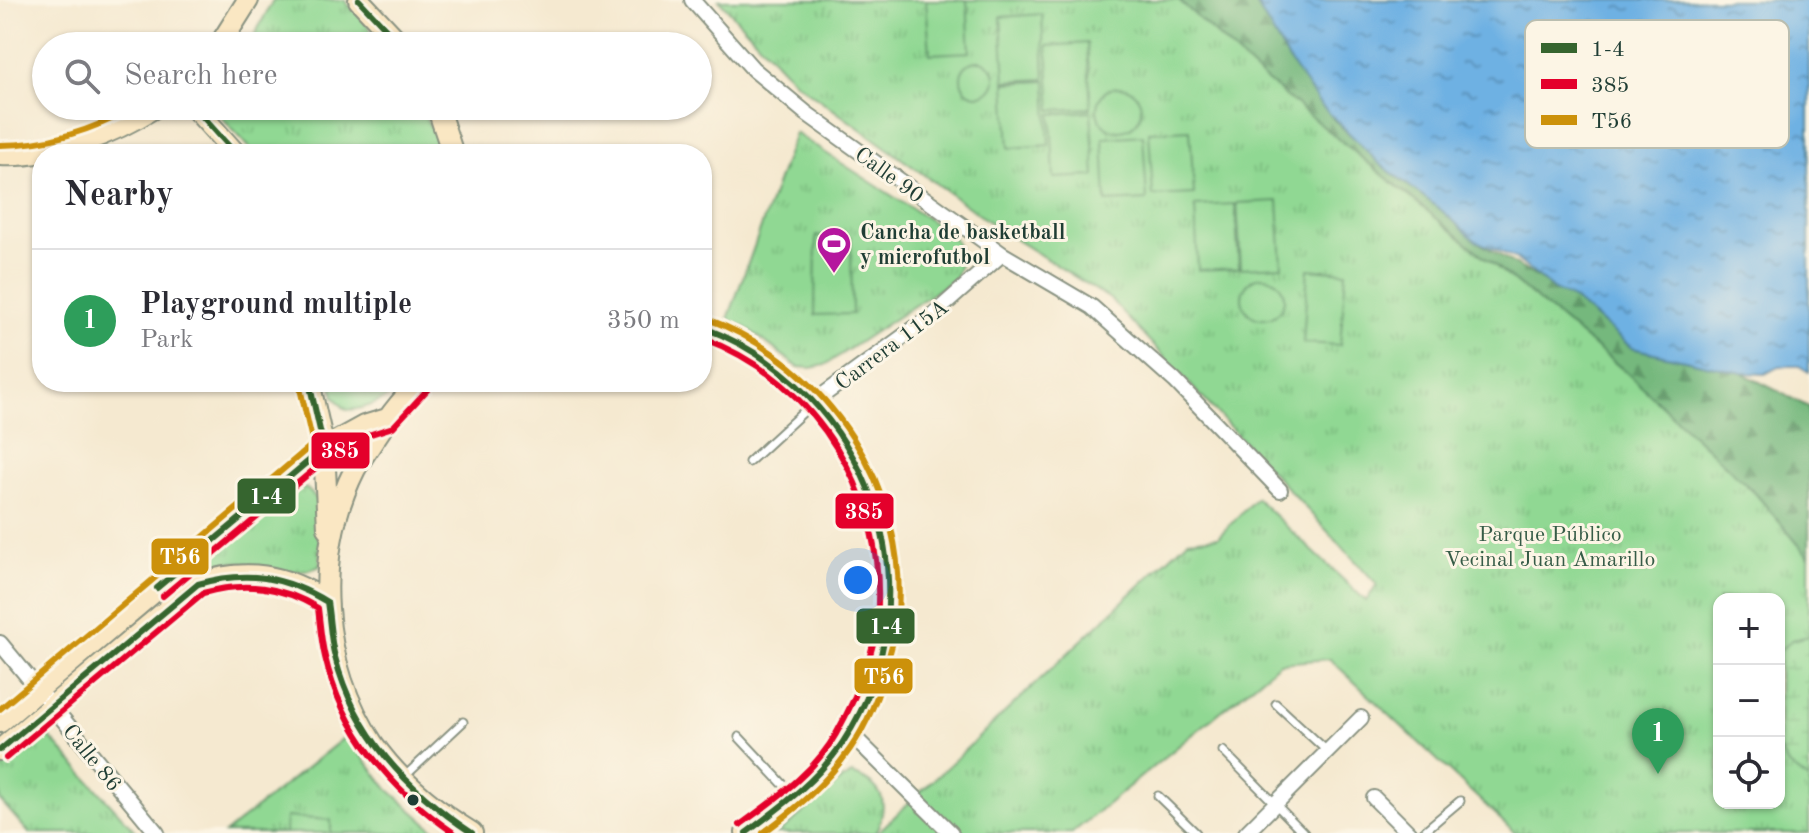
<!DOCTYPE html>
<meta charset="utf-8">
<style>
:root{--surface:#fff;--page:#f7f7f7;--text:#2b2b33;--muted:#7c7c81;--line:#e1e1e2;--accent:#1a73e8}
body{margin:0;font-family:"Old Standard TT",serif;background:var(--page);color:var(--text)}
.controls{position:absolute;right:24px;bottom:24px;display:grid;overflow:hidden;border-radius:16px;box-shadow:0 2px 6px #0004}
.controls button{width:72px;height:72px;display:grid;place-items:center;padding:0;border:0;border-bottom:2px solid var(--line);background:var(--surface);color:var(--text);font:40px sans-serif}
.you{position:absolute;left:858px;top:580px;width:28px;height:28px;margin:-20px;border:6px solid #fff;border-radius:50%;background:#1a73e8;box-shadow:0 0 0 12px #1a73e833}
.badge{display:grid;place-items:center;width:52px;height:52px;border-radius:50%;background:var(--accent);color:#fff;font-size:26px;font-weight:700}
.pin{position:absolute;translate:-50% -66px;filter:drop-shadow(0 2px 4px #0008)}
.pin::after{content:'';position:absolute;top:42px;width:28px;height:24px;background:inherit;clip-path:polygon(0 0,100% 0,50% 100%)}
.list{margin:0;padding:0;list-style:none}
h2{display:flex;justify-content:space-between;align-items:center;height:104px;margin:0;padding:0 32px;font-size:34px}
h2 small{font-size:26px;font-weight:400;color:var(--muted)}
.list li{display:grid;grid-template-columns:52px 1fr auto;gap:24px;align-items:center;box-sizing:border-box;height:144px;padding:0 32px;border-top:2px solid var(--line)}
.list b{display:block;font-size:30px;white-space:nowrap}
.list p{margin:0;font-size:26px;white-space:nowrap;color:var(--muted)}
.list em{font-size:26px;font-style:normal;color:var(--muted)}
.icon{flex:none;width:44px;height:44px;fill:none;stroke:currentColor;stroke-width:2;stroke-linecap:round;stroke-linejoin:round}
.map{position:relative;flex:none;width:1809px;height:833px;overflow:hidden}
.search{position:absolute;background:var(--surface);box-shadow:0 2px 6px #0004;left:32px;top:32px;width:680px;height:88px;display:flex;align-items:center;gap:20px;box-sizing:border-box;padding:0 28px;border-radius:44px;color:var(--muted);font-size:30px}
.panel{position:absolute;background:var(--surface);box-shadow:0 2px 6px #0004;left:32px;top:144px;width:680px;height:248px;border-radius:32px}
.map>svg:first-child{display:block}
.grass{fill:url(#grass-tufts);stroke:#588a64;stroke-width:2;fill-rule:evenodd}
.forest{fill:url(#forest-firs);stroke:#4a7a58;stroke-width:2}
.wetland{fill:url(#wetland-marsh);stroke:#588a64;stroke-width:2}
.pitch{fill:#90d893;stroke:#588a64;stroke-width:2}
.water{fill:url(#water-ripples);stroke:#46778c;stroke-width:2}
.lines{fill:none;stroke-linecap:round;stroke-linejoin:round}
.lane-casing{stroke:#8a9382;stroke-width:11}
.street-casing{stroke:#8a9382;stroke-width:18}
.secondary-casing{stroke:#8a9382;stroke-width:24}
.lane{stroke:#fff;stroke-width:7}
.street{stroke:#fff;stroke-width:14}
.secondary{stroke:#fae7c3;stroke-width:20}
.bus-1-casing{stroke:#fcf5e5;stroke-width:12}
.bus-2-casing{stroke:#fcf5e5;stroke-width:12}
.bus-3-casing{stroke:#fcf5e5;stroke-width:12}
.bus-1{stroke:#36652f;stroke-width:6}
.bus-2{stroke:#e4002b;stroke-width:6}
.bus-3{stroke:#cc910a;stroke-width:6}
.bus-dot{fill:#1f3d34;stroke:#fcf5e5;stroke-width:3}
.labels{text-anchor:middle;stroke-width:6;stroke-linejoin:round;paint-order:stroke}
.street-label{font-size:22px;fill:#1f3d34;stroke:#fcf5e5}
.poi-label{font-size:22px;font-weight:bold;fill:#1f3d34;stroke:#fcf5e5;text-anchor:start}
.park-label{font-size:22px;fill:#365c47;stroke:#fcf5e5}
.key{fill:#fcf5e5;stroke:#babeb0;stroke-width:2}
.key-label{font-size:22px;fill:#1f3d34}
.line-badge{stroke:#fcf5e5;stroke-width:3}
.badge-label{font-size:22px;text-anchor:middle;font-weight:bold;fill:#fff}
</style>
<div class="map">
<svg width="1809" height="833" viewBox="0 0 1809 833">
<defs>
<pattern id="grass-tufts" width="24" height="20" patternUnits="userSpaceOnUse" patternTransform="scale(2)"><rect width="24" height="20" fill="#90d893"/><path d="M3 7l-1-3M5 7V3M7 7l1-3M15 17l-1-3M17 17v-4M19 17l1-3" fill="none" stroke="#7cba7f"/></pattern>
<pattern id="forest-firs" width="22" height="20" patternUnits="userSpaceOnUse" patternTransform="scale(2)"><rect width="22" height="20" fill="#74b87d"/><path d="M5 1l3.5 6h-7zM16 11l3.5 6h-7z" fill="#5f9767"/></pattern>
<pattern id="wetland-marsh" width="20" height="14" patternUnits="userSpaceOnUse" patternTransform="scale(2)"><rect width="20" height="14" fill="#90d893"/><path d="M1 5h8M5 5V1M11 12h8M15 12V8" fill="none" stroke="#7cba7f"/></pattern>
<pattern id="water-ripples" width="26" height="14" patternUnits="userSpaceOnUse" patternTransform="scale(2)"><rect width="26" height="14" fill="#6eb1e3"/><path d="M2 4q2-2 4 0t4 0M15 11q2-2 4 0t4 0" fill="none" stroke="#5a91b9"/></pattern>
</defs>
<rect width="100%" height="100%" fill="#fcf5e5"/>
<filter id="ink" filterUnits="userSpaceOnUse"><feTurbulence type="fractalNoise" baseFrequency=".0125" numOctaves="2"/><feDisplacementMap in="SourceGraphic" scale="16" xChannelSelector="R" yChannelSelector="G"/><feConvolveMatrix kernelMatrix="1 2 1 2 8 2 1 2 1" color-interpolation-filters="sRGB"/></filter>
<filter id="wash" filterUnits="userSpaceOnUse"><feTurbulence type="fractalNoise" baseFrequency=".006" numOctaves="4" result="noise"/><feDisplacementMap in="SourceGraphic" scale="32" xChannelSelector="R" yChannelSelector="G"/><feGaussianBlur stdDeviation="1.8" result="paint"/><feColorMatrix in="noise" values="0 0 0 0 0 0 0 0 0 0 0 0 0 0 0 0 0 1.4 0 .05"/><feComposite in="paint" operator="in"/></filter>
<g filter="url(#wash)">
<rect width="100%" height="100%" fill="#f5e9d0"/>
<!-- grass -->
<path class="grass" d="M273,0H344L367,24L380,46H249Z
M719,0H1179L1256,72L1625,371L1756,494L1809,557V833H1515L1330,659L1280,663L1072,833H877L1188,540L1218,537L1256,498L1366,601L1377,584L1110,299L999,229L794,81ZM1719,599H1779V803H1719Z
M216,106H420L439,144L441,154H254C244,137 222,124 216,106Z
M795,133L948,232C963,246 964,261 954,279L825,365L811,368L798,367L747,328L728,319Z
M331,382H408C389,398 371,409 346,410L334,397Z
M292,485L307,489L319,501L320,566C278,585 248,547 203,570L197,562Z
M44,731L137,833H29L0,800V770Z
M346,736L389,790L438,833H225Z
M852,774C884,785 890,803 875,833H777C804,816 823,789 852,774Z"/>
<!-- forest -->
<path class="forest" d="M1179,0H1254L1290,62L1335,121L1369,151L1380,164L1440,209L1476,241L1575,300L1632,348L1742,373L1809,407V557L1756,494L1625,371L1256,72Z"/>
<!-- wetland -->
<path class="wetland" d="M1809,636V780L1788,764L1779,750V651L1792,640Z"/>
<!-- pitch -->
<path class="pitch" d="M926,0H967L970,52L930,54Z
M1042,14L1045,79L1005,81L1001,17Z
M1087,43L1091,108L1051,110L1047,46Z
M961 78a17 17 0 1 1 34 0a17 17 0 1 1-34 0Z
M1046,81L1049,145L1009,148L1005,83Z
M1097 109a22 22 0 1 1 44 0a22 22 0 1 1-44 0Z
M257,106H289V113L257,114Z
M1091,111L1095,176L1054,178L1051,114Z
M1190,130L1194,194L1153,196L1149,132Z
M1143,135L1147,200L1106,202L1103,138Z
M1278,201L1282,266L1241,268L1237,203Z
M1235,204L1239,268L1198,270L1195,206Z
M816,236L851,237L852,314L815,315Z
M1308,269L1346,272L1340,345L1303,343Z
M1242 298a21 21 0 1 1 42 0a21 21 0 1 1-42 0Z
M286,817L331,820V833H285Z"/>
<!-- water -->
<path class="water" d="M1254,0H1809V372L1799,366H1780L1765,374L1742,373L1632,348L1575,300L1554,290L1515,258L1476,241L1440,209L1380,164L1320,104L1290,62Z"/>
</g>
<g filter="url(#ink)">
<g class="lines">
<defs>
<path id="lane" d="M749,462L812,404
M1276,704L1327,751
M739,737L795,797
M1223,751L1304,833
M403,778L463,722
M1158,796L1196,833
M1422,833L1460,801"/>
<path id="street" d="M692,0L753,69L806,113L1002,254L1092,307L1175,381L1280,490
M815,401L934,314L1002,254
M0,643L157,833
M850,733L951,833
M1374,798L1409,833
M1246,833L1361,718"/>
<path id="secondary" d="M359,0L402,46
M219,46L248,0
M193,106L236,154
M437,106L453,154
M0,155C53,158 113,134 157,106
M702,327C738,339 772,361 800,387C940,516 909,740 746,833
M309,382L324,448L328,528
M421,382C402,398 388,418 375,438C368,449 361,459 355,469C312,554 320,665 373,744C400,782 433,809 472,833
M0,722L324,448L364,426L387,419
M0,750L198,584C245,568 285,574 327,602"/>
</defs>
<!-- lane casing -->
<use href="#lane" class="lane-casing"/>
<!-- street casing -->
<use href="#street" class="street-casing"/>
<!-- secondary casing -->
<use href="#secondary" class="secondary-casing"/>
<!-- lane -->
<use href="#lane" class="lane"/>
<!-- street -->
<use href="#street" class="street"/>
<!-- secondary -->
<use href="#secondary" class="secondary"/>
<defs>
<path id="bus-1" d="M359,0L402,46
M193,106L236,154
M702,327C869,389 943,591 843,742C818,780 782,806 746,833
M157,588L324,448L309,382
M0,750L198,584C246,570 285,576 327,602C330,620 330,639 335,657C355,735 407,790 472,833"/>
<path id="bus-2" d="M702,338C819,381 888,498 877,620C873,660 855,700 836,734C814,773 775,799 740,825
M163,596L330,456L368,435L393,427L428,389
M6,758L203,593C245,581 281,586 318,608C320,624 321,641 325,657C342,731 392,791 454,833"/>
<path id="bus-3" d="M0,145C49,145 94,130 137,106
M705,318C829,363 912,492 897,624C895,636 891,648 888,660C881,690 868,723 850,749C825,785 798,807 763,833
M0,709L313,444L299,384"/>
</defs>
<!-- bus-1 casing -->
<use href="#bus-1" class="bus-1-casing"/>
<!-- bus-2 casing -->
<use href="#bus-2" class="bus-2-casing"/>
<!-- bus-3 casing -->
<use href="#bus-3" class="bus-3-casing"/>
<!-- bus-1 -->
<use href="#bus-1" class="bus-1"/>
<!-- bus-2 -->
<use href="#bus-2" class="bus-2"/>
<!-- bus-3 -->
<use href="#bus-3" class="bus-3"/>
</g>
</g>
<!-- icons -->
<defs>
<symbol id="stadium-pin" viewBox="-11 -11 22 30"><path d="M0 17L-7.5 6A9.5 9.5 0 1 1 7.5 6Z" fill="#b5179e" stroke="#fcf5e5"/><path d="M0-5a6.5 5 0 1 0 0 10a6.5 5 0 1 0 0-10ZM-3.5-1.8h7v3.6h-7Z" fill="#fff"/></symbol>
</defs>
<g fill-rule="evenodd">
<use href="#stadium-pin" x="814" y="224" width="40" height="54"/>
</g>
<!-- markers -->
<circle class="bus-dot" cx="413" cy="800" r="7"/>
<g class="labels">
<!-- street labels -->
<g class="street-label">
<text transform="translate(890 174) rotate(36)" y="8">Calle 90</text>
<text transform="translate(891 344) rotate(-37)" y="8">Carrera 115A</text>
<text transform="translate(93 757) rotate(51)" y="8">Calle 86</text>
</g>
<!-- poi labels -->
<g class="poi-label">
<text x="860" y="239">Cancha de basketball<tspan x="860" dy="25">y microfutbol</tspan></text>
</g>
<!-- park labels -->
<g class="park-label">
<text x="1550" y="541">Parque Público<tspan x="1550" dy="25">Vecinal Juan Amarillo</tspan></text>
</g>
</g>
<!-- legend -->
<rect x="1525" y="20" width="264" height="128" rx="12" class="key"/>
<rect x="1541" y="43" width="36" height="10" fill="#36652f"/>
<rect x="1541" y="79" width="36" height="10" fill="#e4002b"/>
<rect x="1541" y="115" width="36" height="10" fill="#cc910a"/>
<g class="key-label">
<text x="1591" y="56">1-4</text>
<text x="1591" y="92">385</text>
<text x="1591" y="128">T56</text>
</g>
<g class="line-badge">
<rect x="310" y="431" width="61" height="39" rx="8" fill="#e4002b"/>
<rect x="236" y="477" width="61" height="38" rx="8" fill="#36652f"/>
<rect x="834" y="492" width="61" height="38" rx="8" fill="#e4002b"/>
<rect x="150" y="537" width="60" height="39" rx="8" fill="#cc910a"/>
<rect x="855" y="607" width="61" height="38" rx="8" fill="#36652f"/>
<rect x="853" y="657" width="61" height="38" rx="8" fill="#cc910a"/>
</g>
<g class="badge-label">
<text x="340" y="458">385</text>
<text x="266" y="504">1-4</text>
<text x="864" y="519">385</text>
<text x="180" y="564">T56</text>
<text x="886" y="634">1-4</text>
<text x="884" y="684">T56</text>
</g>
</svg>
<div class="controls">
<button>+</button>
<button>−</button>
<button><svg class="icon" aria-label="locate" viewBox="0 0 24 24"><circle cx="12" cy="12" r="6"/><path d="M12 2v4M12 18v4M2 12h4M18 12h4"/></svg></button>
</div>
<div class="you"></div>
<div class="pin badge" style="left:1658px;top:774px;background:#2e9e5b">1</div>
<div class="search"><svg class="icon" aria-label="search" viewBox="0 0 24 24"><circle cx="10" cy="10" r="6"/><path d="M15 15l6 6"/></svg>Search here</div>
<section class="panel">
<h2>Nearby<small></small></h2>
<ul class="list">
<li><span class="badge" style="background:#2e9e5b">1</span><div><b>Playground multiple</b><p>Park</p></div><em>350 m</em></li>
</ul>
</section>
</div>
